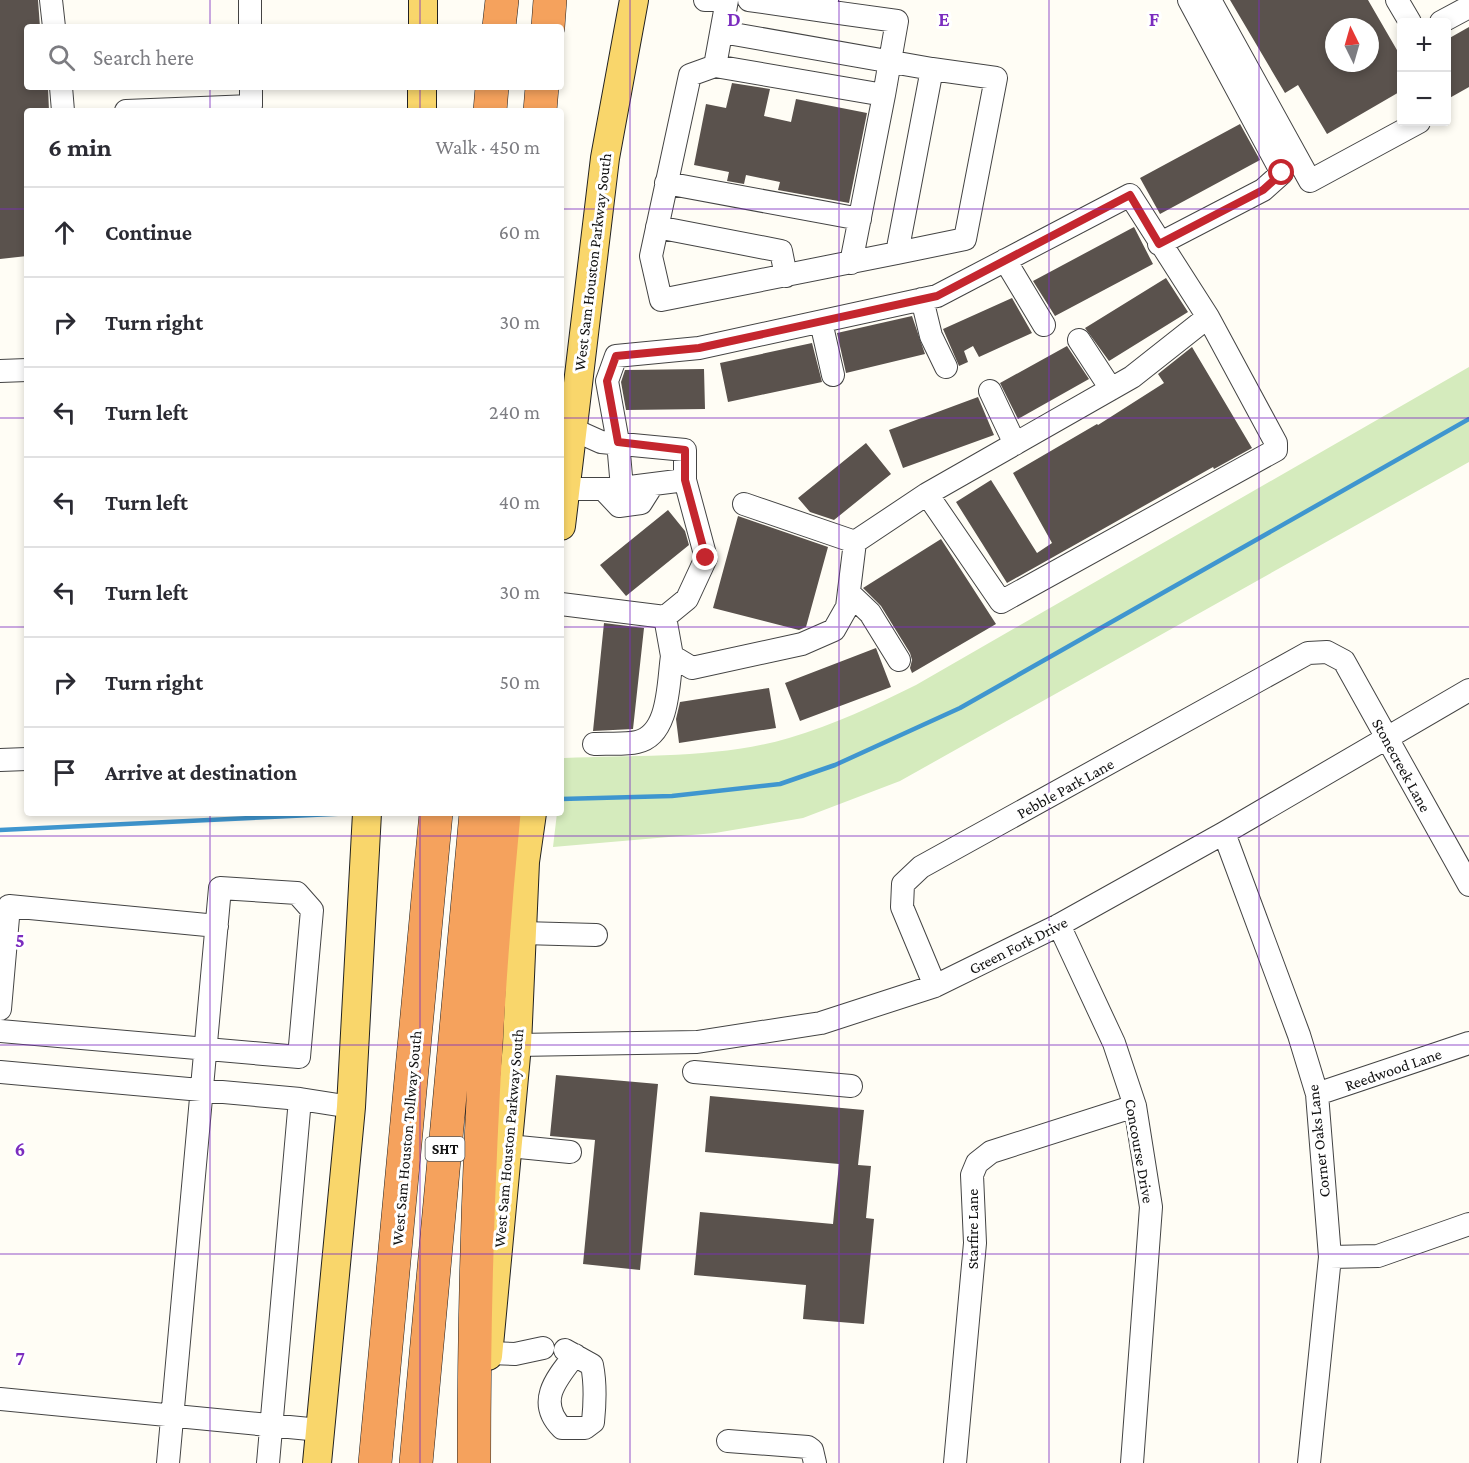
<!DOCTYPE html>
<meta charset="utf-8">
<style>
:root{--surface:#fff;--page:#f7f7f7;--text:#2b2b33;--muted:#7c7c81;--line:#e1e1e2}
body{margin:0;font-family:"Crimson Pro",serif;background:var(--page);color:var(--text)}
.controls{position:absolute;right:18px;top:18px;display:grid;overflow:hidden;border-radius:6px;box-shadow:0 3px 9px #0003}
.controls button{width:54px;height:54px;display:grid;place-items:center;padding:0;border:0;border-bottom:2px solid var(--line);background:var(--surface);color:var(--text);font:30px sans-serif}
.compass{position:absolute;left:1325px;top:18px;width:54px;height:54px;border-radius:50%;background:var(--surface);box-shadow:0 3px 9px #0003;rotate:355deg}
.stop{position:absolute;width:18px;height:18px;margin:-14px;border:4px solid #c4262e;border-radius:50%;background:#fff}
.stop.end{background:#c4262e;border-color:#fff;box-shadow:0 2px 6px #0008}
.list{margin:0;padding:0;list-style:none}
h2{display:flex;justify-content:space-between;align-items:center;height:78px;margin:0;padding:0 24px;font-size:26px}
h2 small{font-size:20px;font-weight:400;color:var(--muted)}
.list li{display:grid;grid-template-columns:39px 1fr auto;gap:18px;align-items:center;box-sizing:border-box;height:90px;padding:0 24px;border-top:2px solid var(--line)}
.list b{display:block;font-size:22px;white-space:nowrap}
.list em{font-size:20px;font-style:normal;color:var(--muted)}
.icon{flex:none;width:33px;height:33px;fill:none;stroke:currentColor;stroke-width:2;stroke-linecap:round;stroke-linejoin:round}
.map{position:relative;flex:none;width:1469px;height:1463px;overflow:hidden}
.search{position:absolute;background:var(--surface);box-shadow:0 3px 9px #0003;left:24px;top:24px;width:540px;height:66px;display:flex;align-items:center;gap:15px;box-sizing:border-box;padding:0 21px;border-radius:6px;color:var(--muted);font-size:22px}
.panel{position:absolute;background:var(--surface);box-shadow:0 3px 9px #0003;left:24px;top:108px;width:540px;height:708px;border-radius:6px}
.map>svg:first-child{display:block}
.green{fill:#d5ebbd}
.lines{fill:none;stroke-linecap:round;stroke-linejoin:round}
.stream{stroke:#3f96cf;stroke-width:4.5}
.building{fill:#5a524d;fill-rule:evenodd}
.minor-casing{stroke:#444;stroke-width:24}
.major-casing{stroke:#222;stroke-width:30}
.highway-casing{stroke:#222;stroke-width:34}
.minor{stroke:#fff;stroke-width:22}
.major{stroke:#f9d66b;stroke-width:28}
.highway{stroke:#f5a25d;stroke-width:33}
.route{stroke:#c4262e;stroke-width:8}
.grid{fill:none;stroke:#7b2cbf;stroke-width:1.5;stroke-opacity:0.55}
.labels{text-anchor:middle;stroke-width:6;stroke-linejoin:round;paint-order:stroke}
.shield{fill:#fff;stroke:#585858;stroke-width:1.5}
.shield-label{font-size:15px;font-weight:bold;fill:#111}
.street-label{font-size:16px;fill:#111;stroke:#fff}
.grid-label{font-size:20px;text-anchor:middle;font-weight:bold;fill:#7b2cbf;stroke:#fff;stroke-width:6;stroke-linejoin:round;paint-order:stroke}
</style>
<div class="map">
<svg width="1469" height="1463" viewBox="0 0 1469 1463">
<rect width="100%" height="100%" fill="#fffdf5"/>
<!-- green -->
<path class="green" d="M1469,367V462L900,781L803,818L715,833L553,847L557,813H561L564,758C638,755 718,759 789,738C834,725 875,705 916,685Z"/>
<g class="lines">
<!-- stream -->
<path class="stream" d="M561,799L672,796L780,784L835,765L960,708L1469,419
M0,830L354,813"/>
</g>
<!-- building -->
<path class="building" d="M0,0H38L40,27H27V87H48L49,111H27V256L0,259Z
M1230,0H1368L1401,57V91L1327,134L1298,85L1285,93ZM1334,27H1370V63H1334Z
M1469,27V87L1446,100V40Z
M732,83L770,89L764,116L791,122L796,99L867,113L849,203L778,190L780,182L746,175L744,184L727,181L729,172L694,165L706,104L726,108Z
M1240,124L1260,160L1160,214L1140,178Z
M1134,227L1153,264L1055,316L1033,281Z
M1166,278L1188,312L1109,361L1085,328Z
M1012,298L1032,333L979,357L973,346L964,351L968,362L959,366L943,329Z
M912,316L925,354L846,373L837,333Z
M812,343L822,382L728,402L720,363Z
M1067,346L1089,379L1018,419L1000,383Z
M1192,347L1252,448L1214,469L1213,467L1007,583L956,502L991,480L1037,553L1052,543L1013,473L1097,424L1098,425L1164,383L1158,374Z
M704,369L705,409L626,410L621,382L625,370Z
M978,397L994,435L903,468L889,430Z
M866,443L891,474L834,520L810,512L798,498Z
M668,510L685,531L689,545L626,596L600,565Z
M738,516L828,547L806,627L799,630L713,608Z
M941,539L996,624L912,673L910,668L912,660L910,653L881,606L863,588Z
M604,623L644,628L633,729L593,731Z
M876,648L891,687L800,721L785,683Z
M769,688L776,728L679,743L676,719L680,702Z
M556,1075L658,1084L640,1270L583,1264L595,1140L550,1136Z
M710,1096L864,1110L858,1165L871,1166L866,1218L874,1219L864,1324L803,1319L806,1285L694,1275L700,1212L833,1224L839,1164L705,1152Z"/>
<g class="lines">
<defs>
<path id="minor" d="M51,0L54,27
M250,0V27
M705,0H720
M727,0L715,66L884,95L851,263
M749,0L825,11L827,0
M1210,0L1310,181L1419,122
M1397,0L1410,22
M825,11L897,21L884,95
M1441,22L1469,7
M715,66L690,75L651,256L661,300L897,253L932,69L722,32
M61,87L63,111
M126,111L251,106V87
M666,183L860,219
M1130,195L1208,317L1132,377L927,494L855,542L847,607L834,630L802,644L692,668L672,656L665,617L687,599L706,558L685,480L622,488L618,442L607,381L616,356L699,348L937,296Z
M657,227L781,251L786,276
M1159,244L1263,190L1282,173L1189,0
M897,253L965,239L996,78L932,69
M1005,260L1044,325
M922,299L931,336L946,367
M821,322L833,375
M1079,340L1111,389
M0,371L27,370
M990,391L1015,444
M572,429L601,442L685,450V480
M565,489H617
M604,490L619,506L641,503L653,484
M927,494L1001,602L1276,450V443L1208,317
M744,504L855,542
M849,593L870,613L899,660
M561,604L665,617
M594,744C608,743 624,745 637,742C670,735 668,682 672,656
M0,760L27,759
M1224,833L1299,1035L1317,1094L1330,1257L1309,1463
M1059,925L1114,1043L1135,1106L1151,1207L1132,1463
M522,933L596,935
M935,986L902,907L903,884L921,867L1308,653L1327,652L1344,661L1469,885
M0,1009L9,906L217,926
M0,1031L299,1057L312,910L297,893L220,888C203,1079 187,1271 168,1463
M517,1045L697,1042L821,1023L935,986L1059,925L1224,833L1469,690
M0,1072L300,1099L351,1107
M694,1072L851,1086
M1317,1094L1469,1043
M508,1146L570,1152
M1330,1257L1378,1256L1469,1224
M565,1350L592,1365C596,1385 595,1403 593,1422L585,1428H562C536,1402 556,1379 575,1355
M489,1353L515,1354L543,1348
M0,1399L320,1430
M728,1441L808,1447L812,1450L815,1463
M268,1463L300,1099
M955,1463L975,1243L972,1175L977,1163L991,1152L1135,1106"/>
<path id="major" d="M423,27V0
M422,111V87
M561,526L605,158L634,0
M488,1356L517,1045L525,862L532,813
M317,1463L351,1107L367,813"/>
<path id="highway" d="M499,27L502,0
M548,27L550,0
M490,111L492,87
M540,111L542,87
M375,1463L436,813
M416,1463L476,813
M474,1463C474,1246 483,1029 504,813"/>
</defs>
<!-- minor casing -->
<use href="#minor" class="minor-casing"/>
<!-- major casing -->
<use href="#major" class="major-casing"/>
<!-- highway casing -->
<use href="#highway" class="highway-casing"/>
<!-- minor -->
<use href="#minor" class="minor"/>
<!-- major -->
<use href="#major" class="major"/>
<!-- highway -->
<use href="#highway" class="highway"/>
</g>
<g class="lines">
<!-- route -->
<path class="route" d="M706,558L685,480V450L618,442L607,381L616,356L699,348L937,296L1130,195L1159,244L1263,190L1282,173"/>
</g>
<!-- grid -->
<path class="grid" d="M210,0V27M420,0V27M630,0V1463M839,0V1463M1049,0V1463M1259,0V1463M210,87V111M420,87V111M0,209H27M561,209H1469M0,418H27M561,418H1469M0,627H27M561,627H1469M210,813V1463M420,813V1463M0,836H1469M0,1045H1469M0,1254H1469"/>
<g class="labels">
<!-- shield labels -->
<rect class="shield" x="425.5" y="1137" width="39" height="24" rx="4.5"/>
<g class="shield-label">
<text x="445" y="1154">SHT</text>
</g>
<!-- street labels -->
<g class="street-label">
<text transform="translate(592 262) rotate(-83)" y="6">West Sam Houston Parkway South</text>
<text transform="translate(1402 765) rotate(61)" y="6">Stonecreek Lane</text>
<text transform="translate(1065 788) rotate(-29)" y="6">Pebble Park Lane</text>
<text transform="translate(1018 945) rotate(-27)" y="6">Green Fork Drive</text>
<text transform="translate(1393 1069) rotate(-19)" y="6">Reedwood Lane</text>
<text transform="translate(406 1138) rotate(-85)" y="6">West Sam Houston Tollway South</text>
<text transform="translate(508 1138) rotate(-85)" y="6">West Sam Houston Parkway South</text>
<text transform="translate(1318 1141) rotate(-96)" y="6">Corner Oaks Lane</text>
<text transform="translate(1140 1151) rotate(80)" y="6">Concourse Drive</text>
<text transform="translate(972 1229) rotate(-90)" y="6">Starfire Lane</text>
</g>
</g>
<g class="grid-label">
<text x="734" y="26">D</text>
<text x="944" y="26">E</text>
<text x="1154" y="26">F</text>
<text x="20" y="947">5</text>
<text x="20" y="1156">6</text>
<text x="20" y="1365">7</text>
</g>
</svg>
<div class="controls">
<button>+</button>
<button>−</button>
</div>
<svg class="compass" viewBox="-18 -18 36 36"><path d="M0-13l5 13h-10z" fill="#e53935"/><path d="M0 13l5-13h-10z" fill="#7c7c81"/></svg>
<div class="stop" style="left:1282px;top:173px"></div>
<div class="stop end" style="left:706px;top:558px"></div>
<div class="search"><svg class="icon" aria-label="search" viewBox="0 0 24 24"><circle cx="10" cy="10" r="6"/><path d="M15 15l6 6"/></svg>Search here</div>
<section class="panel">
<h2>6 min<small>Walk · 450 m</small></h2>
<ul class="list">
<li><svg class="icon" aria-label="ahead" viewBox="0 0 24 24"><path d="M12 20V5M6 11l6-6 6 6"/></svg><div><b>Continue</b></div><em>60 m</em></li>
<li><svg class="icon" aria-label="right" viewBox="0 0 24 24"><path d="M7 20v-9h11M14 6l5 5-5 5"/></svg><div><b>Turn right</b></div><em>30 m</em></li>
<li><svg class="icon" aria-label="left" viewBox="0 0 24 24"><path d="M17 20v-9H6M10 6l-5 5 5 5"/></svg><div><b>Turn left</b></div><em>240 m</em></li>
<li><svg class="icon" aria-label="left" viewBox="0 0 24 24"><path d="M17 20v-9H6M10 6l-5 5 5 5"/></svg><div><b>Turn left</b></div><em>40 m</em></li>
<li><svg class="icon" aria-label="left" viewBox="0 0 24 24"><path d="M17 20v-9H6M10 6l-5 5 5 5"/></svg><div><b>Turn left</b></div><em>30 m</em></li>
<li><svg class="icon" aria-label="right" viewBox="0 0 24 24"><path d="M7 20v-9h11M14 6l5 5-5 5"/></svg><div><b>Turn right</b></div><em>50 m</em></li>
<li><svg class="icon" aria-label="arrive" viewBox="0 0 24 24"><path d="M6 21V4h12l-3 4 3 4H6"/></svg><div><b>Arrive at destination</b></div></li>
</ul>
</section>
</div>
